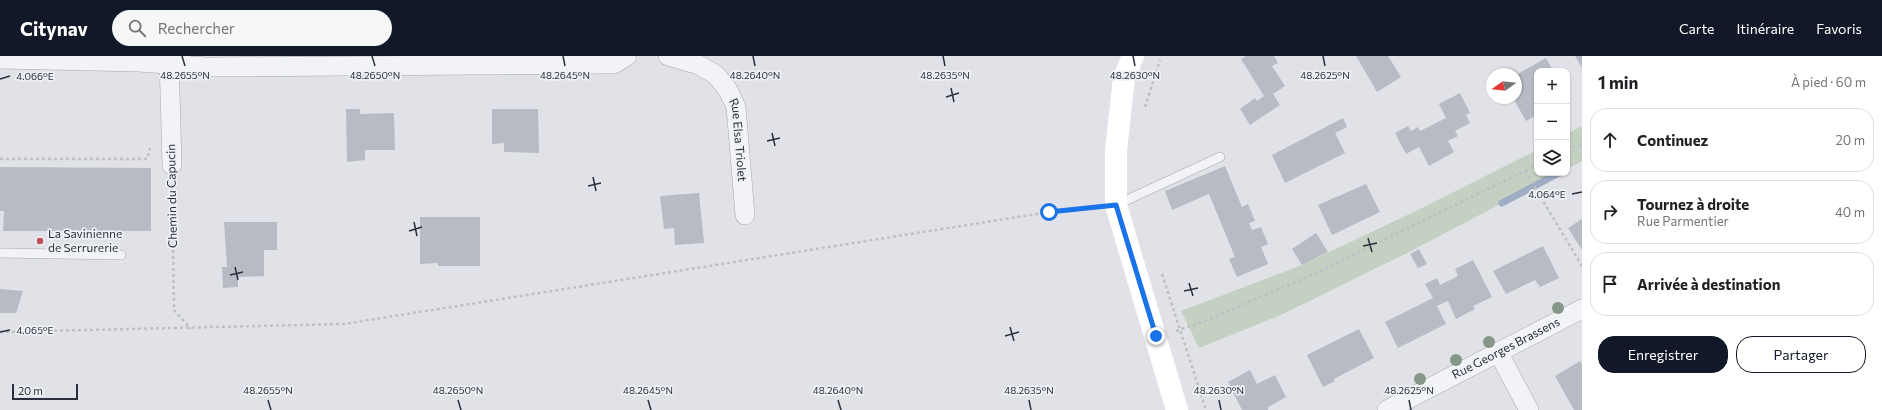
<!DOCTYPE html>
<html lang="fr">
<meta charset="utf-8">
<style>
:root{--surface:#fff;--page:#f6f6f6;--text:#202124;--muted:#757577;--line:#e0e0e0;--accent:#111827}
body{margin:0;font-family:Commissioner,sans-serif;background:var(--page);color:var(--text)}
.controls{position:absolute;right:12px;top:12px;display:grid;overflow:hidden;border-radius:8px;box-shadow:0 1px 3px #0004}
.controls button{width:36px;height:36px;display:grid;place-items:center;padding:0;border:0;border-bottom:1px solid var(--line);background:var(--surface);color:var(--text);font:20px sans-serif}
.compass{position:absolute;left:1486px;top:12px;width:36px;height:36px;border-radius:50%;background:var(--surface);box-shadow:0 1px 3px #0004;rotate:256deg}
.scale{position:absolute;left:12px;bottom:10px;width:66px;box-sizing:border-box;padding-left:4px;border:2px solid #2a2f3d;border-top:0;font-size:11px;line-height:14px;white-space:nowrap;color:#2a2f3d;-webkit-text-stroke:3px #eff1f5;paint-order:stroke}
.stop{position:absolute;width:12px;height:12px;margin:-9px;border:3px solid #1a73e8;border-radius:50%;background:#fff}
.stop.end{background:#1a73e8;border-color:#fff;box-shadow:0 1px 4px #0008}
.list{margin:0;padding:0;list-style:none}
h2{display:flex;justify-content:space-between;align-items:center;height:52px;margin:0;padding:0 16px;font-size:17px}
h2 small{font-size:13px;font-weight:400;color:var(--muted)}
.list li{display:grid;grid-template-columns:26px 1fr auto;gap:12px;align-items:center;box-sizing:border-box;height:64px;margin:0 8px 8px;padding:0 8px;border:1px solid var(--line);border-radius:16px}
.list b{display:block;font-size:15px;white-space:nowrap}
.list p{margin:0;font-size:13px;white-space:nowrap;color:var(--muted)}
.list em{font-size:13px;font-style:normal;color:var(--muted)}
.actions{display:flex;gap:8px;padding:12px 16px}
.actions a{flex:1;padding:9px 0;border:1px solid var(--accent);border-radius:16px;text-align:center;font-size:14px;color:var(--accent)}
.actions .main{background:var(--accent);color:#fff}
.icon{flex:none;width:22px;height:22px;fill:none;stroke:currentColor;stroke-width:2;stroke-linecap:round;stroke-linejoin:round}
.map{position:relative;flex:none;width:1582px;height:354px;overflow:hidden}
header{display:flex;align-items:center;gap:24px;box-sizing:border-box;height:56px;padding:0 20px;background:var(--accent);color:#fff}
header strong{font-size:19px}
nav{display:flex;gap:22px;margin-inline-start:auto;font-size:14px}
.search{width:280px;height:36px;background:var(--page);display:flex;align-items:center;gap:10px;box-sizing:border-box;padding:0 14px;border-radius:22px;color:var(--muted);font-size:15px}
main{display:flex}
aside{flex:1;background:var(--surface)}
.map>svg:first-child{display:block}
.green{fill:#c4d0c1}
.lines{fill:none;stroke-linecap:round;stroke-linejoin:round}
.stream{stroke:#9eadc4;stroke-width:7}
.building{fill:#b7bbc4}
.lane-casing{stroke:#a6a9b1;stroke-width:10}
.street-casing{stroke:#a6a9b1;stroke-width:20}
.path{stroke:#bec0c6;stroke-width:2.5;stroke-dasharray:3 3;stroke-linecap:butt}
.lane{stroke:#f2f3f6;stroke-width:9}
.street{stroke:#f2f3f6;stroke-width:19}
.secondary{stroke:#fff;stroke-width:22}
.tree{fill:#869687}
.route{stroke:#1a73e8;stroke-width:5}
.ticks{fill:none;stroke:#2a2f3d;stroke-width:1.5}
.poi-dot{fill:#c24f58;stroke:#eff1f5;stroke-width:1.5}
.labels{text-anchor:middle;stroke-width:3.5;stroke-linejoin:round;paint-order:stroke}
.street-label{font-size:12px;fill:#2a2f3d;stroke:#eff1f5}
.poi-label{font-size:12px;fill:#2a2f3d;stroke:#eff1f5;text-anchor:start}
.ticks-label{font-size:10px;text-anchor:middle;fill:#2a2f3d;stroke:#eff1f5;stroke-width:3.5;stroke-linejoin:round;paint-order:stroke}
</style>
<header>
<strong>Citynav</strong>
<div class="search"><svg class="icon" aria-label="search" viewBox="0 0 24 24"><circle cx="10" cy="10" r="6"/><path d="M15 15l6 6"/></svg>Rechercher</div>
<nav><a>Carte</a><a>Itinéraire</a><a>Favoris</a></nav>
</header>
<main>
<div class="map">
<svg width="1582" height="354" viewBox="0 0 1582 354">
<rect width="100%" height="100%" fill="#e0e2e7"/>
<!-- green -->
<path class="green" d="M1582,70V105L1567,113V78Z
M1537,94V117H1559L1411,195L1281,259L1199,292L1181,255L1302,209L1418,154Z"/>
<g class="lines">
<!-- stream -->
<path class="stream" d="M1502,147L1559,117"/>
</g>
<!-- building -->
<path class="building" d="M1246,0H1274L1278,7L1272,10L1285,30L1273,38L1280,49L1250,69L1240,53L1255,42L1257,45L1264,40L1241,3Z
M1356,0H1388L1401,21L1377,36Z
M1575,0H1582V12Z
M1546,2L1553,15H1537V59L1526,65L1513,42H1516V19Z
M1460,37L1470,57L1466,59L1470,67L1455,75L1458,80L1448,85L1454,96L1429,110L1419,91L1406,98L1395,77L1408,70L1411,75L1418,71L1420,75L1446,62L1439,48Z
M346,53H360V58L394,57L395,94H365V104L347,106Z
M492,53H538L539,97L504,96V87L492,88Z
M1343,62L1347,71L1335,77L1345,97L1285,127L1272,99Z
M1225,110L1242,151L1248,148L1255,165L1249,167L1252,174L1261,171L1268,188L1261,191L1268,208L1237,221L1229,203L1235,201L1209,138L1172,154L1165,135Z
M0,111L151,112V175H3L4,155H0Z
M1366,128L1380,156L1332,179L1318,149Z
M699,137L704,187L675,189L674,172L664,173L660,140Z
M420,161H480V210H438V207L420,208Z
M1582,163V194L1568,172Z
M224,166H277V194H264V220L238,221V231L223,232L222,211H227Z
M1316,177L1328,196L1302,209L1292,193Z
M1543,190L1559,222L1540,231L1535,224L1506,238L1493,215Z
M1419,193L1427,208L1418,212L1410,198Z
M1473,204L1492,241L1473,250L1475,253L1456,263L1448,245L1437,250L1446,268L1398,292L1385,266L1433,242L1425,228L1437,222L1440,229L1458,220L1455,213Z
M0,233L23,235L16,257H0Z
M1359,273L1374,302L1334,323L1335,325L1323,331L1307,299Z
M1580,305L1582,309V354H1574L1555,320Z
M1250,314L1257,328L1275,319L1286,341L1268,351V354H1242L1228,326Z"/>
<g class="lines">
<defs>
<path id="lane" d="M1116,149L1220,101
M0,197L121,199"/>
<g id="street">
<path d="M169,0L172,109"/>
<path id="s1" d="M668,0L699,9L716,19L728,34L736,51L745,159"/>
<path d="M0,3L139,6L206,11L606,8H614L627,0"/>
<path d="M1498,296L1529,354"/>
<path id="s2" d="M1387,354L1582,253"/>
</g>
</defs>
<!-- lane casing -->
<use href="#lane" class="lane-casing"/>
<!-- street casing -->
<use href="#street" class="street-casing"/>
<!-- path -->
<path class="path" d="M1145,51L1160,4
M1567,94L1582,87
M0,103H147L150,92
M1525,115L1582,210
M172,128L174,254L191,273
M1162,218L1206,354
M1176,275L1212,262L1323,214L1537,109
M0,276L344,268L1049,156L1094,151"/>
<!-- lane -->
<use href="#lane" class="lane"/>
<!-- street -->
<use href="#street" class="street"/>
<!-- secondary -->
<path class="secondary" d="M1133,0L1124,22L1116,94V149L1177,354"/>
</g>
<!-- trees -->
<g class="tree">
<circle cx="1558" cy="252" r="6"/>
<circle cx="1489" cy="286" r="6"/>
<circle cx="1456" cy="304" r="6"/>
<circle cx="1420" cy="323" r="6"/>
</g>
<g class="lines">
<!-- route -->
<path class="route" d="M1049,156L1116,149L1156,280"/>
</g>
<!-- ticks -->
<path class="ticks" d="M182,0L185,10M372,0L375,10M563,0L565,10M753,0L755,10M943,0L945,10M1133,0L1135,10M1323,0L1325,10M0,23L10,20M951,32L954,46M946,41L959,37M772,77L775,90M767,85L780,82M593,121L596,135M588,130L601,127M1572,138L1582,136M414,166L417,180M409,175L422,171M1368,182L1372,196M1363,190L1377,187M235,211L238,224M230,219L243,216M1189,227L1193,240M1184,235L1198,232M1010,271L1014,285M0,276L10,274M1005,280L1019,276M268,344L271,354M458,344L461,354M648,344L651,354M838,344L841,354M1029,344L1031,354M1219,344L1221,354M1409,344L1411,354"/>
<!-- markers -->
<circle class="poi-dot" cx="40" cy="185" r="4"/>
<g class="labels">
<!-- street labels -->
<g class="street-label">
<text dy="4" stroke="none"><textPath href="#s1" startOffset="123">Rue Elsa Triolet</textPath></text>
<text transform="translate(172 140) rotate(-91)" y="4">Chemin du Capucin</text>
<text dy="4" stroke="none"><textPath href="#s2" startOffset="134">Rue Georges Brassens</textPath></text>
</g>
<!-- poi labels -->
<g class="poi-label">
<text x="48" y="182">La Savinienne<tspan x="48" dy="14">de Serrurerie</tspan></text>
</g>
</g>
<g class="ticks-label">
<text x="185" y="23">48.2655°N</text>
<text x="375" y="23">48.2650°N</text>
<text x="755" y="23">48.2640°N</text>
<text x="1135" y="23">48.2630°N</text>
<text x="1325" y="23">48.2625°N</text>
<text x="565" y="23">48.2645°N</text>
<text x="945" y="23">48.2635°N</text>
<text x="35" y="24">4.066°E</text>
<text x="1547" y="142">4.064°E</text>
<text x="35" y="278">4.065°E</text>
<text x="268" y="338">48.2655°N</text>
<text x="458" y="338">48.2650°N</text>
<text x="648" y="338">48.2645°N</text>
<text x="838" y="338">48.2640°N</text>
<text x="1029" y="338">48.2635°N</text>
<text x="1219" y="338">48.2630°N</text>
<text x="1409" y="338">48.2625°N</text>
</g>
</svg>
<div class="controls">
<button>+</button>
<button>−</button>
<button><svg class="icon" aria-label="layers" viewBox="0 0 24 24"><path d="M12 4l9 5-9 5-9-5zM3 14l9 5 9-5"/></svg></button>
</div>
<svg class="compass" viewBox="-18 -18 36 36"><path d="M0-13l5 13h-10z" fill="#e53935"/><path d="M0 13l5-13h-10z" fill="#757577"/></svg>
<div class="scale">20 m</div>
<div class="stop" style="left:1049px;top:156px"></div>
<div class="stop end" style="left:1156px;top:280px"></div>
</div>
<aside>
<h2>1 min<small>À pied · 60 m</small></h2>
<ul class="list">
<li><svg class="icon" aria-label="ahead" viewBox="0 0 24 24"><path d="M12 20V5M6 11l6-6 6 6"/></svg><div><b>Continuez</b></div><em>20 m</em></li>
<li><svg class="icon" aria-label="right" viewBox="0 0 24 24"><path d="M7 20v-9h11M14 6l5 5-5 5"/></svg><div><b>Tournez à droite</b><p>Rue Parmentier</p></div><em>40 m</em></li>
<li><svg class="icon" aria-label="arrive" viewBox="0 0 24 24"><path d="M6 21V4h12l-3 4 3 4H6"/></svg><div><b>Arrivée à destination</b></div></li>
</ul>
<div class="actions"><a class="main">Enregistrer</a><a>Partager</a></div>
</aside>
</main>
